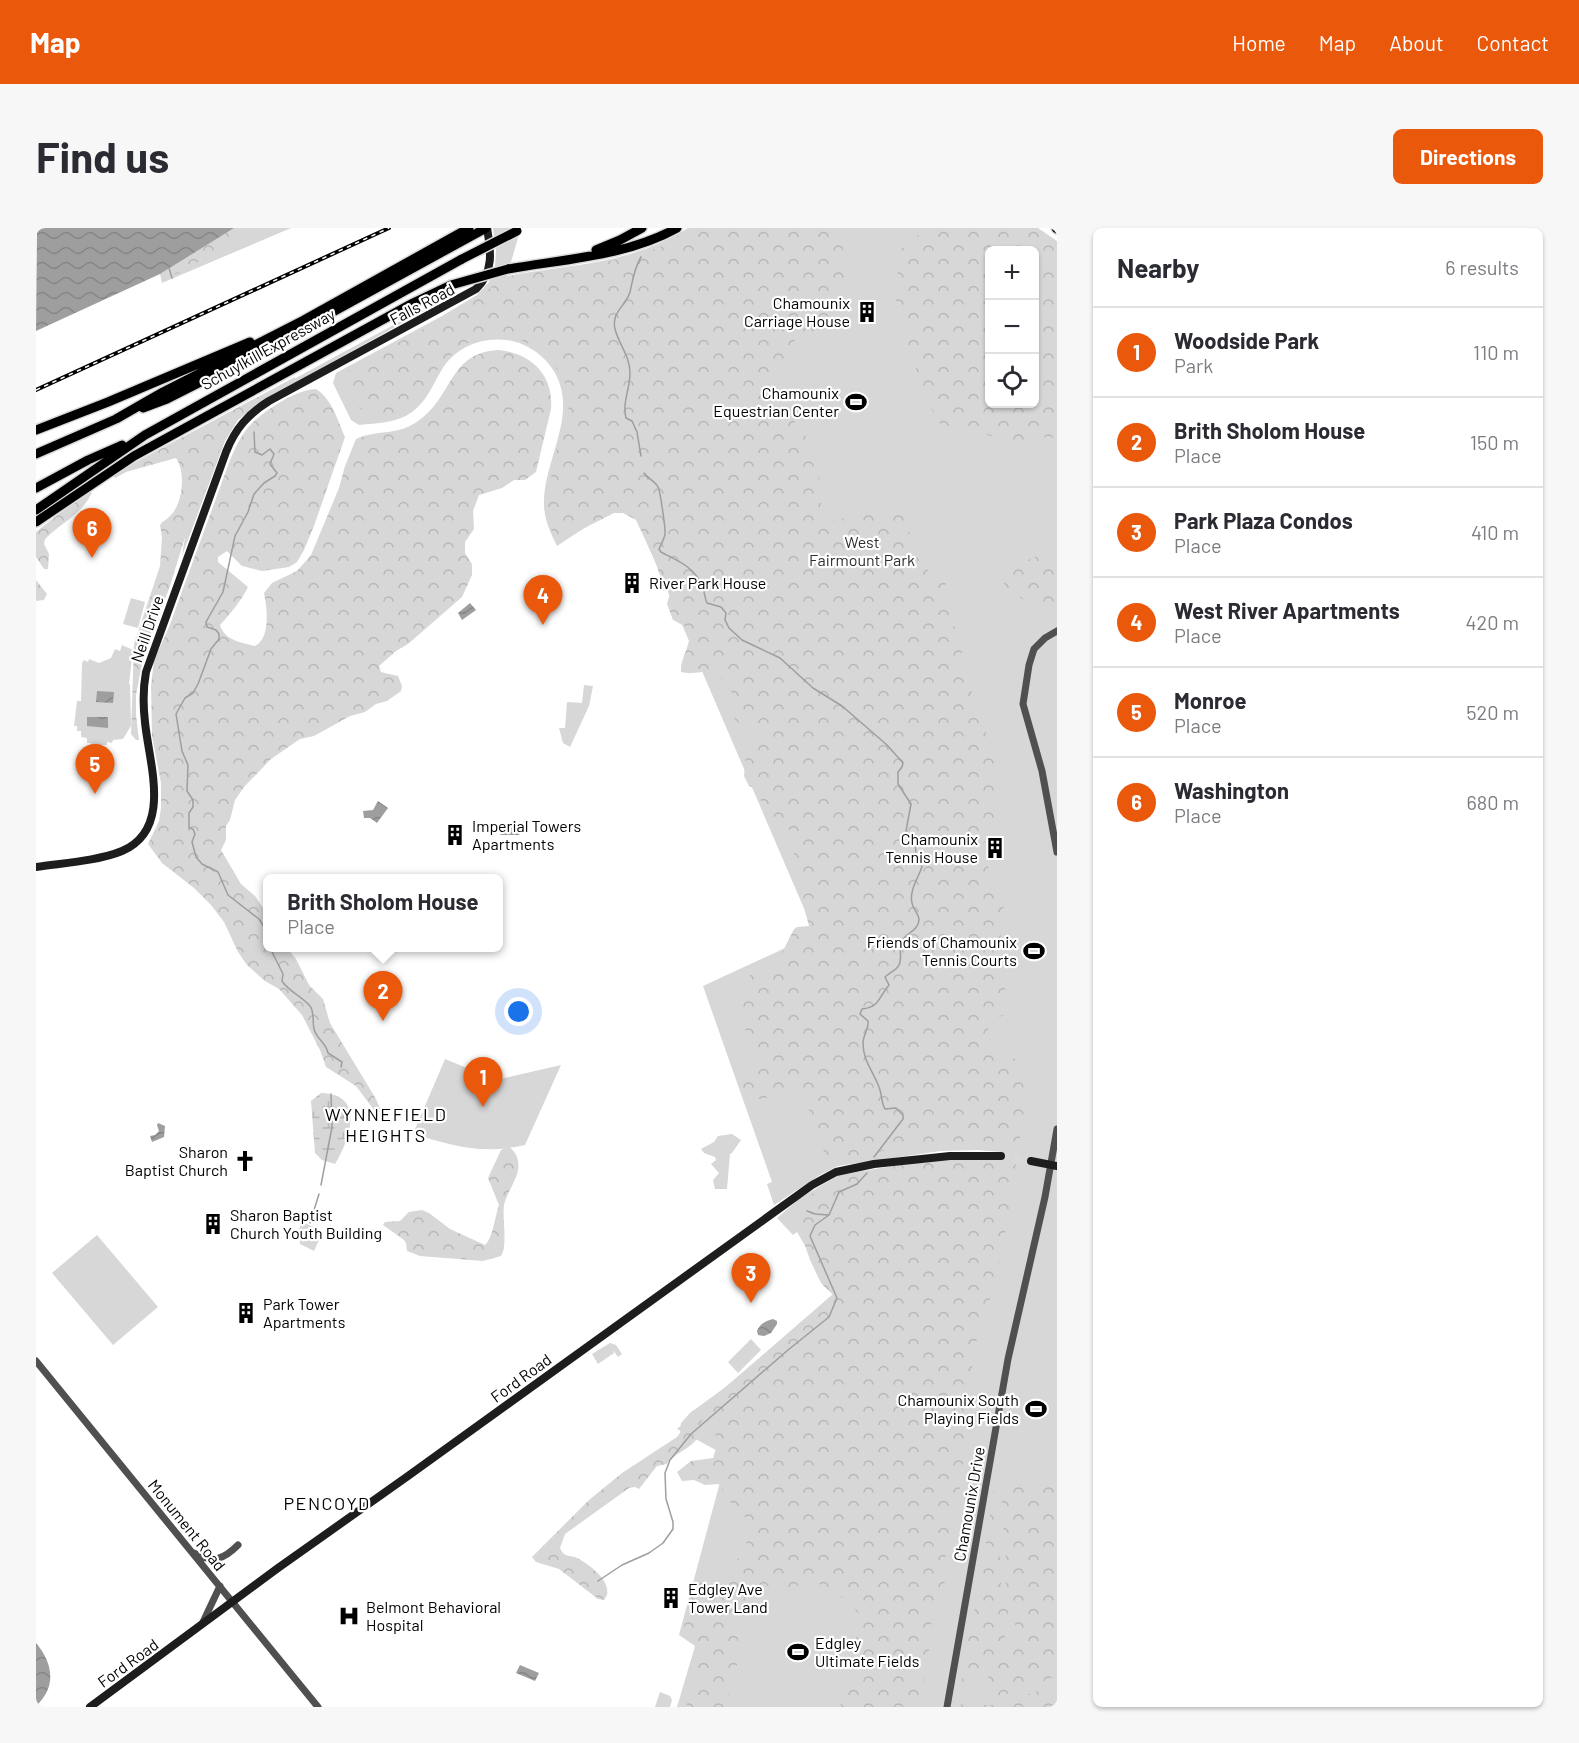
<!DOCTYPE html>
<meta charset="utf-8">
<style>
:root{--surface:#fff;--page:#f7f7f7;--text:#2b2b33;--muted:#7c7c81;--line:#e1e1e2;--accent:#ea580c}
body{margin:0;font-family:Barlow,sans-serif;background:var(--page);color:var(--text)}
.controls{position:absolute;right:18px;top:18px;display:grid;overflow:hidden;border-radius:9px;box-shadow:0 2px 4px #0004}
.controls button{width:54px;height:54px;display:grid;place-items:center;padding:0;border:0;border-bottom:2px solid var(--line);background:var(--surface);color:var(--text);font:30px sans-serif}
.you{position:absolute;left:483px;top:784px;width:21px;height:21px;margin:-15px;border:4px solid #fff;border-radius:50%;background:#1a73e8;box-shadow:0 0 0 9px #1a73e833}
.badge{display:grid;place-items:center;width:39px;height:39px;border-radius:50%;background:var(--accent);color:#fff;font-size:20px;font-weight:700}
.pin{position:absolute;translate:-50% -50px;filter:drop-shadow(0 2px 3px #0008)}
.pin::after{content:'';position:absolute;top:32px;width:21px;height:18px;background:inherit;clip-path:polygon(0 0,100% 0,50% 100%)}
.popup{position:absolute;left:227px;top:646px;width:240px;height:78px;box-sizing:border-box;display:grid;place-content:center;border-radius:9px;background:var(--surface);filter:drop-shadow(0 2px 4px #0005);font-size:20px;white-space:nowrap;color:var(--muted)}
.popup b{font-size:22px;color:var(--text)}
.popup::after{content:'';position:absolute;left:50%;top:100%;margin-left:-12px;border:12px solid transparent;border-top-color:var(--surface)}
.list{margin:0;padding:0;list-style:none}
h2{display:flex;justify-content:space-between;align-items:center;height:78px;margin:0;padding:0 24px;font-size:26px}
h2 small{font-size:20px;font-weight:400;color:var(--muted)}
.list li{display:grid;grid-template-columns:39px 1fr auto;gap:18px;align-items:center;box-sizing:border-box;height:90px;padding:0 24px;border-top:2px solid var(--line)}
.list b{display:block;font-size:22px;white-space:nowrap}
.list p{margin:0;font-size:20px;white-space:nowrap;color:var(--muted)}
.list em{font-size:20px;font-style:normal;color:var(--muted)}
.icon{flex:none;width:33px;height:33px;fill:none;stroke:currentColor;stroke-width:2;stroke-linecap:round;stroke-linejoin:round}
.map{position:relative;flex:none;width:1021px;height:1479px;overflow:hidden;border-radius:9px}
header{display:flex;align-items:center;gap:36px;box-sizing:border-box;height:84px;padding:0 30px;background:var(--accent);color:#fff}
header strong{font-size:28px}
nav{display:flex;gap:33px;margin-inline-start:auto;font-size:21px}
.intro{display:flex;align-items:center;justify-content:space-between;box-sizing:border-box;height:144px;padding:0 36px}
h1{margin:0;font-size:42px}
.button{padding:15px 27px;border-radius:9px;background:var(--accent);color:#fff;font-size:21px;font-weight:700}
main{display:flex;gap:36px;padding:0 36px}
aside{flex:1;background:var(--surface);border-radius:9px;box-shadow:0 2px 4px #0004}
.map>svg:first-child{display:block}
.green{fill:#d7d7d7;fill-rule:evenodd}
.forest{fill:url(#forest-crowns);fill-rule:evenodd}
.wetland{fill:url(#wetland-marsh)}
.water{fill:url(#water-waves)}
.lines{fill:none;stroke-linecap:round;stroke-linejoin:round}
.stream{stroke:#9e9e9e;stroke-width:1.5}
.secondary-tunnel{stroke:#d9d9d9;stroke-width:8;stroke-dasharray:8 4;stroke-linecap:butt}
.motorway-casing{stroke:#dbdbdb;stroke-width:12}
.tertiary{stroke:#505050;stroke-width:7}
.secondary{stroke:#1d1d1d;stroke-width:8}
.motorway{stroke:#000;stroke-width:9}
.rail-casing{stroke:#000;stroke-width:4}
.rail{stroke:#fff;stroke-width:1.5;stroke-dasharray:4.5;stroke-linecap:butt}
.motorway-bridge-casing{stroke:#dbdbdb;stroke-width:12;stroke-linecap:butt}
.motorway-bridge{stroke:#000;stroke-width:9}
.labels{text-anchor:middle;stroke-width:4.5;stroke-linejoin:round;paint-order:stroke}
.poi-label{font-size:16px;fill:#000;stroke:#fff;text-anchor:start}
.street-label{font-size:16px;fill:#000;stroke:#fff}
.park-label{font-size:16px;fill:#2e2e2e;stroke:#fff}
.neighbourhood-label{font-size:18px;letter-spacing:1.5px;fill:#000;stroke:#fff}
</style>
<header>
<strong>Map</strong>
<nav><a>Home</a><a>Map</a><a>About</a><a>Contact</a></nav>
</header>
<div class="intro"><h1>Find us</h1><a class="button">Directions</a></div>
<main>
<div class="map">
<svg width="1021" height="1479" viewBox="0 0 1021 1479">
<defs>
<pattern id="forest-crowns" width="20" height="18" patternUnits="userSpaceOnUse" patternTransform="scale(1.5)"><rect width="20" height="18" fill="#d7d7d7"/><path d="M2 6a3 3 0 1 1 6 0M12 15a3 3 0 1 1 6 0" fill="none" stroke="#b7b7b7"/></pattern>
<pattern id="wetland-marsh" width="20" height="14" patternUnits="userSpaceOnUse" patternTransform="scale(1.5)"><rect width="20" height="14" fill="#d7d7d7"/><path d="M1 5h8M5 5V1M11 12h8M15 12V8" fill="none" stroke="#b7b7b7"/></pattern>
<pattern id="water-waves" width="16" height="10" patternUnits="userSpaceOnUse" patternTransform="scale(1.5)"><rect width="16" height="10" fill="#9e9e9e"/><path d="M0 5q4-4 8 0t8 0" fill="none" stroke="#868686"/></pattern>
</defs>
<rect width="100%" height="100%" fill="#fff"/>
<!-- green -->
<path class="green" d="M198,0H255L126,55L124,46Z
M457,0H481L482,10L471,48C536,36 593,37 652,0H1001L1021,16V1479H641L659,1418L643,1407L691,1228L641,1201L797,1066L761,1004L757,1007L741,990L764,970L803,947L863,937L966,924L941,922L905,923L802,938L784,947L738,977L731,956L736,954L667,758L762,714L776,699L592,271L521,318C515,306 509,293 508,279C506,234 543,188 519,145C510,129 494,117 476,113C449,107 419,118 405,143C396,158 391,173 376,184C361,195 341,195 323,197L315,192L297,155L300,145L406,88L441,67L453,54L459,39L460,22ZM954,22H999V176H954Z
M385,82L388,83L223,175L202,192L189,213L146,328L166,201Z
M95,370L109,374L102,400L87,396Z
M86,417L97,422L93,456L94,457L95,498L87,511L77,512L76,515L71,514V517H56L55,515H51V510L45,509V503H41V498H38L41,473H45L46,435L48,432L52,434L53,431L63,435L75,430L79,421L84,423Z
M548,457L557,458L553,478L534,519L527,515L523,500H529L531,474L546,475Z
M409,831L460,852L525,837L489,917C445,927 419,918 377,906Z
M696,906L705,912L696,925L694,926L691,961H679L677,952L683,945L675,936L680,932L679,929L668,925L665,921L678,914L682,908Z
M266,994L287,1003L278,1023L264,1016L263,1001Z
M61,1007L122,1079L77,1117L16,1045Z
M715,1111L725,1122L702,1145L692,1134Z
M574,1115L580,1117L586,1126L582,1129L577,1122L578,1125L562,1136L556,1126Z
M624,1464L634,1468L636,1472L634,1479H619Z"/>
<!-- forest -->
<path class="forest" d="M198,0H221L143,45L130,49L127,45L157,24Z
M654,0H806L807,23L811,41L808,77L800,94L794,98L783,101L776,111L765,107L755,116L751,131C746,134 739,134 735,139C723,162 775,207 783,229C788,242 779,257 783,271C784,275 795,289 799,293C815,288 853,277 868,287V292L887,337L896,346L909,351L917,396L928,416L927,423L920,432L921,436L936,464L937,475L947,495L959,532L964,562L959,601L956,605L951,608L945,623L953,640L947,646L945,651L949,657L960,660L969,669C969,680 965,684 964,693C962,704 967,713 969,722L964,737L974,784L957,792C951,803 945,813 953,824H971C974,827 979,830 981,834C992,853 990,905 979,923L960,918L936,917L867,922L861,918H858L832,929L791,937L787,931C790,914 783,908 777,895C770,879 777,876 763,860C758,858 758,857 753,859C747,861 742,866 736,868C717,876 697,870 708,846C711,839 717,837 722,834L723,829L717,818L716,810L704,796L707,777L702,761L707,753L721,742L733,745L742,743L743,731L758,701L761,699L773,698L766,672L769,656L759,647L758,643V605L745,597L735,585L726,579L723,562L713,558L708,548L710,524L725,510L724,500L719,497H705C695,489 691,481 698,470C693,456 682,442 665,444C657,445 653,446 645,444C644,430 655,419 654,401L637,392L631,376L634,365L623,345L620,335L600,292L587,285H578L525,312L518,309L512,292L511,269L526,196L533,179L534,168L525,145L499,119L483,111L457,107L446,108L430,116L409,132L397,148L386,170L376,178L356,187H348L325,181L319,176L307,159V150L314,141L404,92L430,80L468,49L574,33L619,21L631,16Z
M883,0H1002L1021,13V210L1009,209L979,217C965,209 948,206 931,203C924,202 916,203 909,200C894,193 866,97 860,77C859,58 864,41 862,22L881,12ZM954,22H999V176H954Z
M462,122C495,125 518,147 515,181L500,244L489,252H478L466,260L443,267L437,283L438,301L429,314V325L436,336V347L426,369L372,416L360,423L343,438L345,444L362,448L366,458L365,463L351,473L340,476L329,484L314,488L278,508L264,511L235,531L208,559L199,572L194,592L190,598V612L185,622L205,656L219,668L231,686L232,720H251L260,731L273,757L287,771L294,795L340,871L345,883L341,886L320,858L290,839L284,822L266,787L243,761L229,753L211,737L202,724L188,694L175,677L158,660L126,635L112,616L123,593L125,580V555L116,508L115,458L118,432L133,399L194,232C199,221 203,211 210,202C222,186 260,161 280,161C296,171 302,193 309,209L278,298L268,322L261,334L253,339L226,343L206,338L191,323L182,329V334L212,359C205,373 195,385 184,397C188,412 206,415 219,418C235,410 231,379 228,365L236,355L261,343L275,327L303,260L309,238L320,211C344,200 361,210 386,190C417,166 414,125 462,122Z
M259,149L258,153L214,179L197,195L187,213L169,262L155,290L133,361L109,420L100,467V487L103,512H100L95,506L98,416L124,338L126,309L124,297C127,292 130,293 134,288C147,276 150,244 140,230L90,244L79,250L77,248L98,235Z
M54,264L56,265C43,289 26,294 9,311L8,316L13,326L12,341H8L0,329V304L49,265Z
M1021,319V385C1000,384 984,369 968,357L967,352L976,339Z
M0,352L11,366L8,372L0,373Z
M472,918C477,922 481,926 482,933C485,948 471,963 468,977C466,991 472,1017 465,1028L447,1033L384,1028L371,1023L370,1015L368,1012L347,997L349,994L364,993L373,984L386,982L393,985L414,1001L449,1017C457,1010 459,988 463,977L452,950L465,922Z
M911,932H972L979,934L980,939L968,1012L953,1075L949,1081L938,1123L933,1164L932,1200L928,1216L929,1230L923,1247L924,1261L917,1283L914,1312L909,1321L911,1341L906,1369L895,1390L896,1407L891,1431L892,1441L878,1479H804L825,1388C812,1374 792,1352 770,1355C762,1356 756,1362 748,1365L734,1358H725L719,1363L713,1375L702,1409V1433L689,1479H650L658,1451L661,1414L648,1402L649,1389L661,1350L663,1348L683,1351C697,1341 718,1313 712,1294C710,1288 703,1285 699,1280C693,1273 688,1264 683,1256L669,1257L658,1252L646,1253L641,1244L655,1233L677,1230L681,1217L678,1197L684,1187L681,1184C671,1187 663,1192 662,1203C661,1209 663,1207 660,1212C651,1223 638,1225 631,1236L621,1238L603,1261L599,1259L593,1260L529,1306L524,1320C529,1331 535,1326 543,1331C556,1339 574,1352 571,1367L568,1372L562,1371L523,1341L500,1334L496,1329L553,1272L586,1245L641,1209L644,1205L645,1195L654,1185L706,1147L768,1092L786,1084L793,1078L798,1068L785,1055L774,1032L761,994L762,981L780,962L800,950L860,938Z
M978,1254L1021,1256V1447L1004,1455L989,1458L965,1469L952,1472L945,1468L944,1463L947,1457L972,1419L979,1401V1381L968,1350L970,1325L965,1280L968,1261Z
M958,1257L963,1258L960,1291L964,1330L963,1348L972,1383V1401L965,1418L930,1463L925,1465L927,1438L934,1398L943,1366Z
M1021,1457V1479H924L928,1470H933L942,1477H958Z"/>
<!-- wetland -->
<path class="wetland" d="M285,865C330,866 314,911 299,936L286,932L279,925L275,873Z"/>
<!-- water -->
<path class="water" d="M1,0H198L124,46L0,103Z
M434,375L440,382L426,392L422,385Z
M61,463L78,464L77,475L60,474Z
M51,489H72V500L51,498Z
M342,573L352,580L341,595L334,590H328L327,583L337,582Z
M466,596L469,598L471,596L484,602L483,607H464Z
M122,895L129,898L128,909L116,914L114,908L119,907L123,903L121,897Z
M737,1091L741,1093V1096L735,1105L728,1108L722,1107L721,1103C724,1096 729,1093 737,1091Z
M0,1415C17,1435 21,1459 0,1478Z
M484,1437L503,1445L499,1453L480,1445Z"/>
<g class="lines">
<!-- stream -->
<path class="stream" d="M133,40L136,50
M218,204L219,224L226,227L234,221L238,226L234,236L241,245L239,248L228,255L218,266L212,284L199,308L187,364L170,394L171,399L180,402L183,406V411L175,421L162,456L157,465L149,470L140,486L146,523L152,537L151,563L157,572V579L153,585V600L157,601L159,606L156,614L160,629L166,636L182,644L192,667L223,691L227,697L232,711
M605,228L601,204L596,193L590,190C586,175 594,161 594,145C594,128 583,117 579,101C575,84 590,78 594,64C597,51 598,41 605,29
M608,245C612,251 619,253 622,259C624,261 629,298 629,303C630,309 625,316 623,321L625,324C642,333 657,338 666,357C669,363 668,369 671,375L685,379L690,385L689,392L693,400L706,412L744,430L777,460L806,478L851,517L867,535L866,539L862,544V556L875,576L870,603L879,611L880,628L886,639C882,650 873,663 876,675C877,682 883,685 883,692C882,702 874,703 868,710C861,717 867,729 863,737C861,742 853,745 849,749L853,757C842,770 844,779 826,781L824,786L832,793C833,801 827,807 827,815C827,833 837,843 843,859C846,866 845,874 849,881L860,880L867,887V891L838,929
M234,720L247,746L246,753C253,764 266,768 274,778C279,785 276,793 278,801C281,812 290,814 292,825L306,834L305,839
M285,957L296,899L295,866
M771,983L779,986L793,987L803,964L821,956L831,945
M274,995L283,966
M562,1353L586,1337L613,1325L627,1315L637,1301V1294L630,1271L629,1245L634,1232L655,1206L752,1122L793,1089L801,1070L774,1008L779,997L793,987"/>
<!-- secondary-tunnel -->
<path class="secondary-tunnel" d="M965,928L995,933"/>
<defs>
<path id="motorway" d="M1020,0L1021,1
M560,22L584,12L606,0
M472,41C528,31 591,28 641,0
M107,180L131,171L222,125L450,0
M0,202L72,174L214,114
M0,226L80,191L127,164L268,92L433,0
M0,260L52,232L86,217
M0,282L109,207L426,31
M0,294L98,228L377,75L415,57"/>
</defs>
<!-- motorway casing -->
<use href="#motorway" class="motorway-casing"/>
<!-- tertiary -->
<path class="tertiary" d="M1021,403L1009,410L998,421L993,437L987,476L1006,543L1021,624
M0,1133L282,1479
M158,1325C177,1336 188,1331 202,1317
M167,1394L184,1358
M911,1479L972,1131L1009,969L1021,901"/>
<!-- secondary -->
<path class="secondary" d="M0,639C26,635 62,633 86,623C137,601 113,536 109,494C107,477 107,460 110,444L190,224C199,201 212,186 233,173L440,61C458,44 455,23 451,0
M995,933L1021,938
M54,1479L242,1340L372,1248L776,957L800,944L838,936L914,928H965"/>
<!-- motorway -->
<use href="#motorway" class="motorway"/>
<defs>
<path id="rail" d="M0,162L353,0"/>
</defs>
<!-- rail casing -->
<use href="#rail" class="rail-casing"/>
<!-- rail -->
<use href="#rail" class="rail"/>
<defs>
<path id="motorway-bridge" d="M426,31L481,3
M415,57L472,41"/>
</defs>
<!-- motorway-bridge casing -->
<use href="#motorway-bridge" class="motorway-bridge-casing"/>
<!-- motorway-bridge -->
<use href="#motorway-bridge" class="motorway-bridge"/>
</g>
<!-- icons -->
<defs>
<symbol id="building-bare" viewBox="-9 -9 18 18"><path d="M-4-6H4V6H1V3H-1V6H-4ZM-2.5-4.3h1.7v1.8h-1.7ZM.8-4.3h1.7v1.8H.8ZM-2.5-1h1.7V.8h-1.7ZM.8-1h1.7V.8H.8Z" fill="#000" stroke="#fff" stroke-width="2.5" paint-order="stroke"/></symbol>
<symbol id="stadium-bare" viewBox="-9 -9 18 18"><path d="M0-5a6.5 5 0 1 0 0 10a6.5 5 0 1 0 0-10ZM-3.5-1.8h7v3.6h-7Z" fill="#000" stroke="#fff" stroke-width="2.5" paint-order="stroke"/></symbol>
<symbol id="church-bare" viewBox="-9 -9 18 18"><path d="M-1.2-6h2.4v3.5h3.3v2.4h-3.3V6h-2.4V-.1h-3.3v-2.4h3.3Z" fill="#000" stroke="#fff" stroke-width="2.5" paint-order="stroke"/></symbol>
<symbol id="hospital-bare" viewBox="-9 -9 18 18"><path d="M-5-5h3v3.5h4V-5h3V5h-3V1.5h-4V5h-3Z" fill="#000" stroke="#fff" stroke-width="2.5" paint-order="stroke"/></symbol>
</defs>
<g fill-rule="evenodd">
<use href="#building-bare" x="816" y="69" width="30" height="30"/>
<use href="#stadium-bare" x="805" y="159" width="30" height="30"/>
<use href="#building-bare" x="581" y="340" width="30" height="30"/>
<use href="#building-bare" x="404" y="592" width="30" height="30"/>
<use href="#building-bare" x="944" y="605" width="30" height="30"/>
<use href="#stadium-bare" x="983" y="708" width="30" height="30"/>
<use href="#church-bare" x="194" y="918" width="30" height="30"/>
<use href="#building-bare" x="162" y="981" width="30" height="30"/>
<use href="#building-bare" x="195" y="1070" width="30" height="30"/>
<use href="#stadium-bare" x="985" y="1166" width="30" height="30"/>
<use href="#building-bare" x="620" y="1355" width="30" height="30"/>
<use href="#hospital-bare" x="298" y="1373" width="30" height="30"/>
<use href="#stadium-bare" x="747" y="1409" width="30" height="30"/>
</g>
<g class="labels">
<!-- poi labels -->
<g class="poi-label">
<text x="814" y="81" text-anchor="end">Chamounix<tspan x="814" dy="18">Carriage House</tspan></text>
<text x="803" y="171" text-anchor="end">Chamounix<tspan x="803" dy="18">Equestrian Center</tspan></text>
<text x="613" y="361">River Park House</text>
<text x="436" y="604">Imperial Towers<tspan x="436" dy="18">Apartments</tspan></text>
<text x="942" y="617" text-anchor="end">Chamounix<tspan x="942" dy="18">Tennis House</tspan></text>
<text x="981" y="720" text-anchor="end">Friends of Chamounix<tspan x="981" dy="18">Tennis Courts</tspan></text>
<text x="192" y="930" text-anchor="end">Sharon<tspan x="192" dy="18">Baptist Church</tspan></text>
<text x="194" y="993">Sharon Baptist<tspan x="194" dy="18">Church Youth Building</tspan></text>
<text x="227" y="1082">Park Tower<tspan x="227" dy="18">Apartments</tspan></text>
<text x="983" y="1178" text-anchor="end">Chamounix South<tspan x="983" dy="18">Playing Fields</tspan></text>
<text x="652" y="1367">Edgley Ave<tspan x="652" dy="18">Tower Land</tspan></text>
<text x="330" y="1385">Belmont Behavioral<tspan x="330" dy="18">Hospital</tspan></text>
<text x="779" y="1421">Edgley<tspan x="779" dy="18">Ultimate Fields</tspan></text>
</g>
<!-- street labels -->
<g class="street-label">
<text transform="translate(386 76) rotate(-28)" y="6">Falls Road</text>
<text transform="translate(232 121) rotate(-29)" y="6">Schuylkill Expressway</text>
<text transform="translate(111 401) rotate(-71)" y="6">Neill Drive</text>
<text transform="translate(485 1150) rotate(-36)" y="6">Ford Road</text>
<text transform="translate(933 1276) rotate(-80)" y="6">Chamounix Drive</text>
<text transform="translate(151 1297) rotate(51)" y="6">Monument Road</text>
<text transform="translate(92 1435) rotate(-36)" y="6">Ford Road</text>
</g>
<!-- park labels -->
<g class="park-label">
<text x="826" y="320">West<tspan x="826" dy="18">Fairmount Park</tspan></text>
</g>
<!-- neighbourhood labels -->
<g class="neighbourhood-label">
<text x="350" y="893">WYNNEFIELD<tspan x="350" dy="21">HEIGHTS</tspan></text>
<text x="291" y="1282">PENCOYD</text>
</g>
</g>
</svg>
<div class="controls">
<button>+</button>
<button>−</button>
<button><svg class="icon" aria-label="locate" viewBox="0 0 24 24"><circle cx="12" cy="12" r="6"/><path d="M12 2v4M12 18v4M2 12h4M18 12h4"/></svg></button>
</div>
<div class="you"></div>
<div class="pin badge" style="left:447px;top:879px">1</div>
<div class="pin badge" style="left:347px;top:793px">2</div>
<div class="popup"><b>Brith Sholom House</b>Place</div>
<div class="pin badge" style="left:715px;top:1075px">3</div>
<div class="pin badge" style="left:507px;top:397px">4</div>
<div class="pin badge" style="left:59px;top:566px">5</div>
<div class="pin badge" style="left:56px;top:330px">6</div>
</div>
<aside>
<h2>Nearby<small>6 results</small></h2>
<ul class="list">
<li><span class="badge">1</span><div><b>Woodside Park</b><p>Park</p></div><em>110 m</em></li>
<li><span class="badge">2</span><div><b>Brith Sholom House</b><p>Place</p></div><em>150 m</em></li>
<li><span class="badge">3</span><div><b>Park Plaza Condos</b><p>Place</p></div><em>410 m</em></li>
<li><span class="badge">4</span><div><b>West River Apartments</b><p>Place</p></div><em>420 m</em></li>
<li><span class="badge">5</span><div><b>Monroe</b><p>Place</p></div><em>520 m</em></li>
<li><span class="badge">6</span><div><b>Washington</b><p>Place</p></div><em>680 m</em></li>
</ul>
</aside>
</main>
